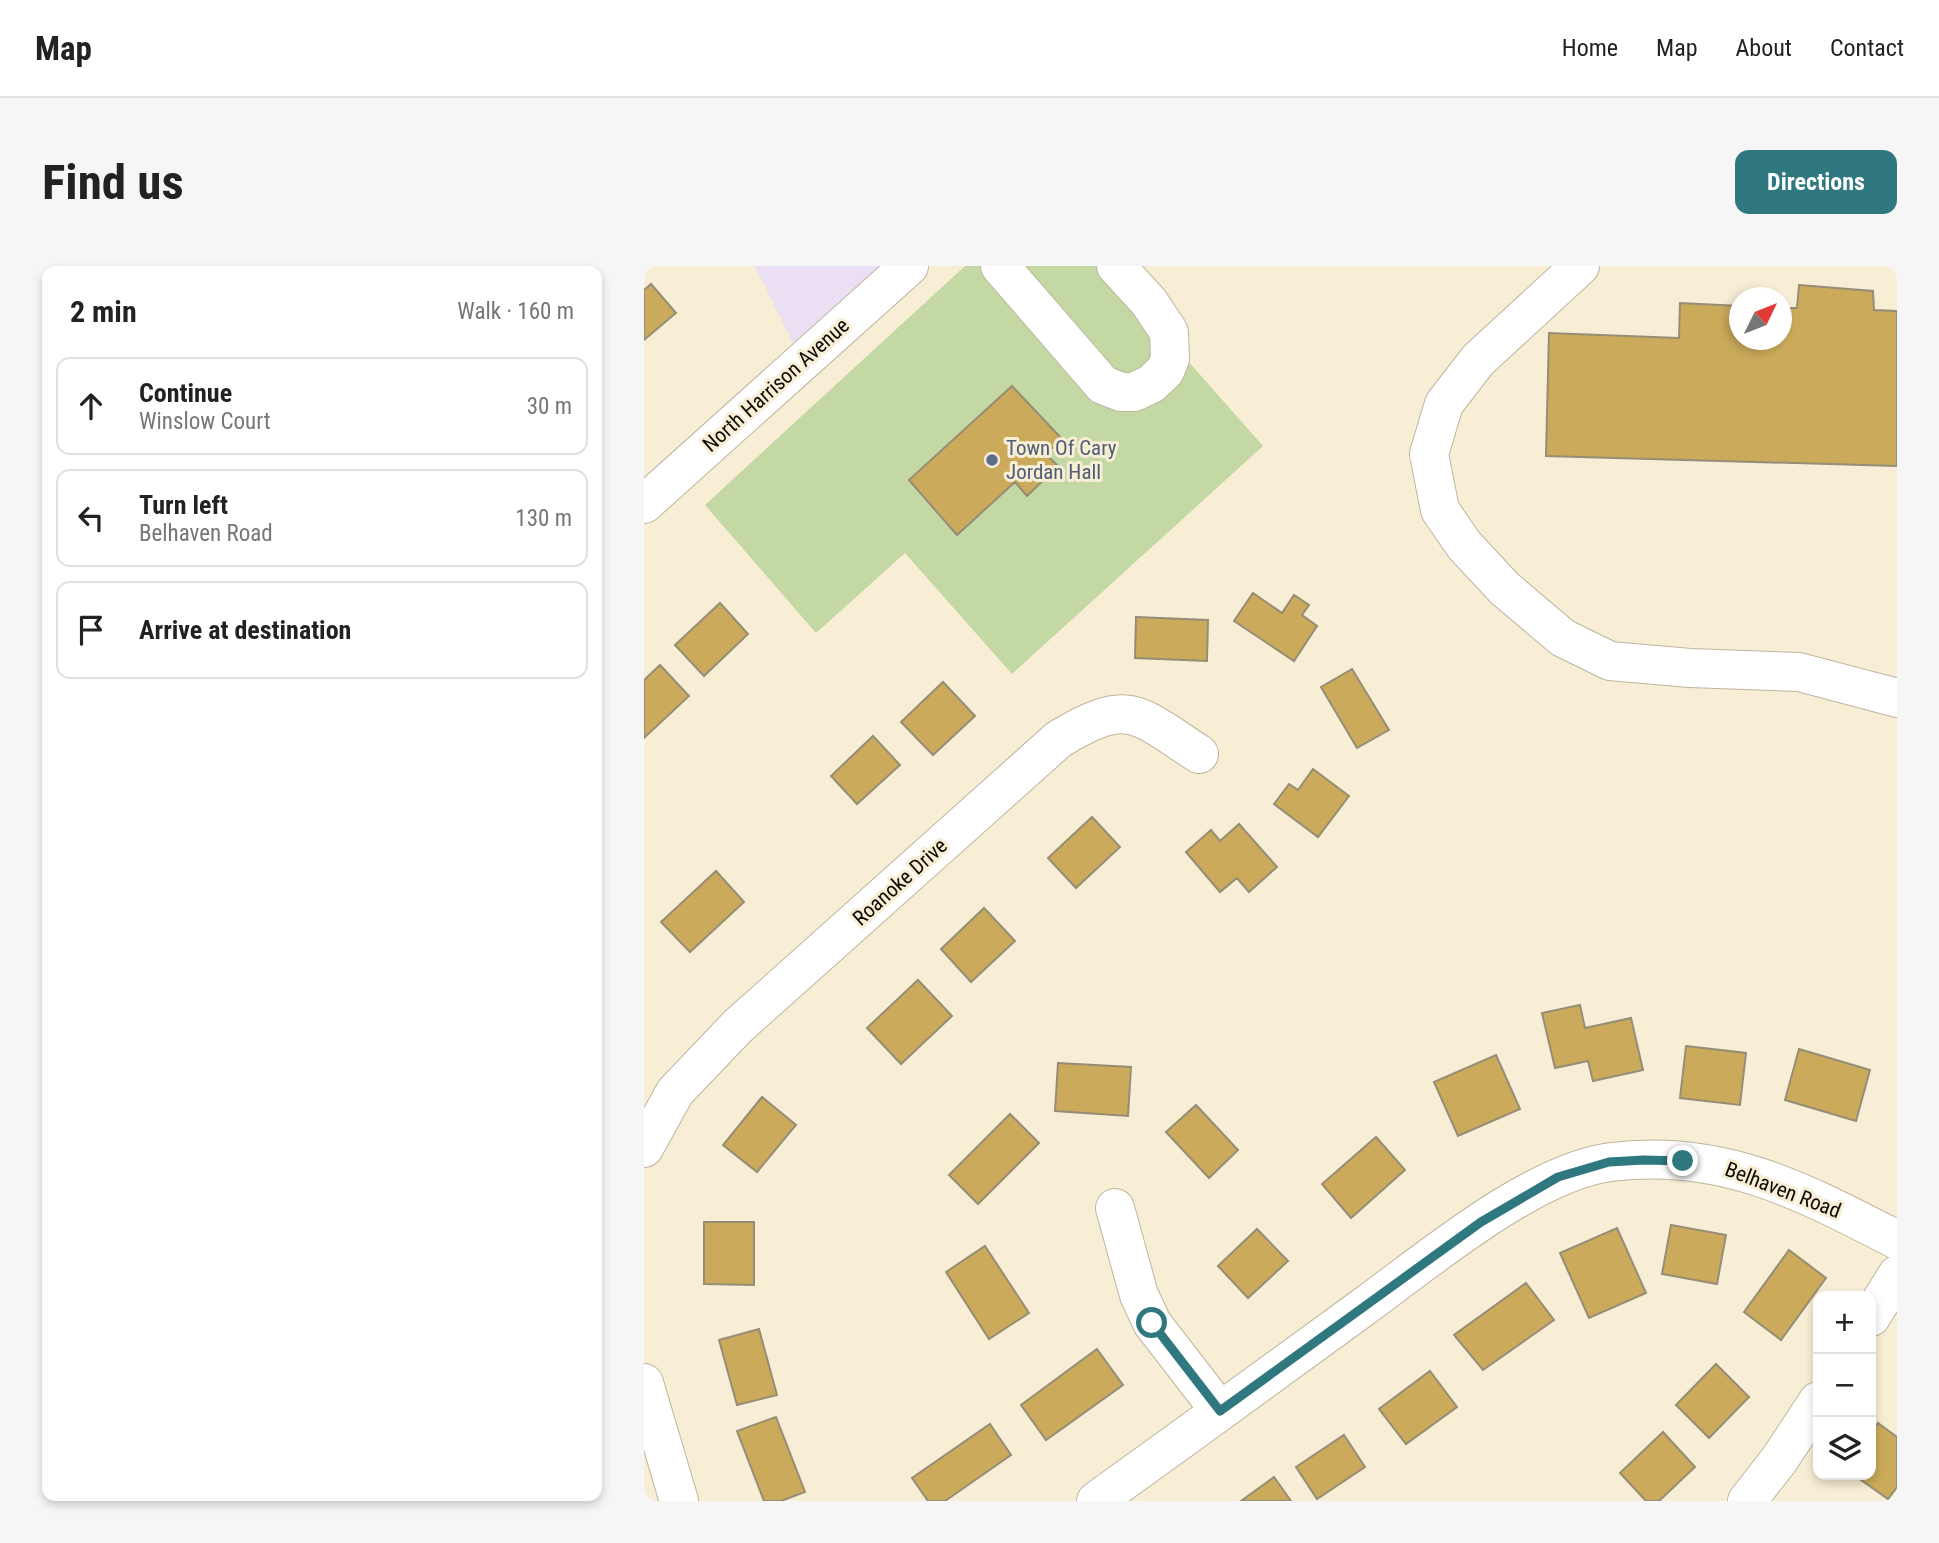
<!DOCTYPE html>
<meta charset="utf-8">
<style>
:root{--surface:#fff;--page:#f6f6f6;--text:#222;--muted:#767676;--line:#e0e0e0;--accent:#2f787f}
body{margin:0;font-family:"Roboto Condensed",sans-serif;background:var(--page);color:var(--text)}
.controls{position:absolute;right:21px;bottom:21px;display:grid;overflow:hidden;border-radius:14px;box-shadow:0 4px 10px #0003}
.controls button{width:63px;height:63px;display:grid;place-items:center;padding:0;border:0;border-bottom:2px solid var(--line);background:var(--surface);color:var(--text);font:35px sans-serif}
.compass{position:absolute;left:1085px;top:21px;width:63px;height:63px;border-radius:50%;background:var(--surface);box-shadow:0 4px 10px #0003;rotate:47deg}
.stop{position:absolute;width:21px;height:21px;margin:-16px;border:5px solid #2f787f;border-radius:50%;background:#fff}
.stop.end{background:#2f787f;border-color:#fff;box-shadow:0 2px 7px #0008}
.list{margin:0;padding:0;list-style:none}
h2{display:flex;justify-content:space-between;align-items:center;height:91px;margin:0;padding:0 28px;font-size:30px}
h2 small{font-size:23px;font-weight:400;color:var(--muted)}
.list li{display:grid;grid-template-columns:46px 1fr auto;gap:21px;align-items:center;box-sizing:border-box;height:98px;margin:0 14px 14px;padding:0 14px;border:2px solid var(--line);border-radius:14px}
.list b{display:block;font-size:26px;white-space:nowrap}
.list p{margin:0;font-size:23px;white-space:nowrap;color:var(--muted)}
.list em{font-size:23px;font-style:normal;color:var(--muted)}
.icon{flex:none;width:38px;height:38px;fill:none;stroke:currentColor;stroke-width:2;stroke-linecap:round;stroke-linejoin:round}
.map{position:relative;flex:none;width:1253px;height:1235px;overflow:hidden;border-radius:14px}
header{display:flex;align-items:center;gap:42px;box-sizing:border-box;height:98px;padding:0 35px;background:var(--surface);border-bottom:2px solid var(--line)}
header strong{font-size:33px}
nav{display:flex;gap:38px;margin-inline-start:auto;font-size:24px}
.intro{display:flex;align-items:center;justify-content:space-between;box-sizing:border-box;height:168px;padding:0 42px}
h1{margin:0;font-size:49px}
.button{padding:18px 32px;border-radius:14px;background:var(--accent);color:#fff;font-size:24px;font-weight:700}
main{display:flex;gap:42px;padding:0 42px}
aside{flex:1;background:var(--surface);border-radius:14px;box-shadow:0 4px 10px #0003}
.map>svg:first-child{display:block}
.commercial{fill:#eadff3}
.green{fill:#c3d8a3}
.building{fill:#cbab5b;stroke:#968d76;stroke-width:2}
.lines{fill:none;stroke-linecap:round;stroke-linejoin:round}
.minor-casing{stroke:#bfb59e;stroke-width:40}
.major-casing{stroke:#bfb59e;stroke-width:40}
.minor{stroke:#fff;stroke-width:38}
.major{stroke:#fff;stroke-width:38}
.route{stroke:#2f787f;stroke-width:9}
.service-dot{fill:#5c6f8a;stroke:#f8edd5;stroke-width:2.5}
.labels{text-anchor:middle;stroke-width:6;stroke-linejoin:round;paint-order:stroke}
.street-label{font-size:21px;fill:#0f0b04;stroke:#f8edd5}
.service-label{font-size:21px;fill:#4e5e75;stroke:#f8edd5;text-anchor:start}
</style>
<header>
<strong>Map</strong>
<nav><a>Home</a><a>Map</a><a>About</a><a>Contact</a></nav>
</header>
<div class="intro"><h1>Find us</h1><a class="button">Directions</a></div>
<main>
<aside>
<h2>2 min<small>Walk · 160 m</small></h2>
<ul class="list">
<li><svg class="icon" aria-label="ahead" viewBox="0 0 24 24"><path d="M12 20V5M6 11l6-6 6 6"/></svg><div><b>Continue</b><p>Winslow Court</p></div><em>30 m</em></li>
<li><svg class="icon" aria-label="left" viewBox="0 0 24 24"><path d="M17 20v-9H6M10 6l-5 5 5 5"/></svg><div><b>Turn left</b><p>Belhaven Road</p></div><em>130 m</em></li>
<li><svg class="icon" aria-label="arrive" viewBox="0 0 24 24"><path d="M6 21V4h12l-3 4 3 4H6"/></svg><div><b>Arrive at destination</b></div></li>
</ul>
</aside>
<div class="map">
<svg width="1253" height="1235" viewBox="0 0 1253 1235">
<rect width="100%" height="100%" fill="#f8edd5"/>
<!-- commercial -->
<path class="commercial" d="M111,0H265L158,95Z"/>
<!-- green -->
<path class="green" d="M321,0H460L619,180L368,408L261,287L172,367L61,239Z"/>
<!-- building -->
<path class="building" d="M7,18L32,47L0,74V24Z
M1155,19L1229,25L1230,44L1253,45V200L902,190L905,67L1035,72L1036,37L1096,40V74H1138V42H1153Z
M368,120L418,173L402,188L414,200L383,230L371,216L313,269L265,214Z
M609,327L638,347L650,329L665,339L658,349L673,360L650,395L590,355Z
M76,337L104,368L60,410L31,379Z
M492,351L564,354L563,395L491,392Z
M16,399L45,430L0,472V414Z
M708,403L745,464L713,482L677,421Z
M299,416L331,450L289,489L257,456Z
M229,470L256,499L213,538L187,510Z
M669,503L705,530L674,571L630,538L645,518L654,524Z
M448,551L476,581L432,622L404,592Z
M595,558L633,601L605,626L593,612L576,626L542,586L567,564L576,575Z
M72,605L100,636L46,686L17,656Z
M340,642L371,675L327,716L297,683Z
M274,714L308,750L257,798L223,762Z
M936,739L941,762L987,752L999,804L949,815L944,795L911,802L898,747Z
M1042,780L1102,787L1096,839L1036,832Z
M1155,783L1226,804L1212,855L1141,834Z
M852,789L876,843L814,870L790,816Z
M414,797L487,801L484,850L411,845Z
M118,831L152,859L113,906L79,879Z
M552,839L594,884L565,912L522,866Z
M366,848L395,877L334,938L305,909Z
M732,871L761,904L707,952L678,918Z
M60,956H110V1019L60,1018Z
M1027,959L1082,969L1073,1018L1018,1008Z
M973,962L1002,1027L945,1052L916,987Z
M613,963L644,995L604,1032L574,1000Z
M341,980L385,1047L345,1073L302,1006Z
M1145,984L1182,1012L1137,1074L1100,1046Z
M882,1017L910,1054L839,1104L810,1069Z
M115,1063L133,1129L93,1139L75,1074Z
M453,1083L479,1119L402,1174L377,1139Z
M1072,1098L1105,1131L1065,1172L1032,1139Z
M786,1105L813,1141L762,1178L735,1143Z
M132,1151L161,1226L137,1235H120L93,1165Z
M1234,1157L1253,1171V1221L1244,1233L1210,1209H1227V1167Z
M346,1158L367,1189L301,1235H284L268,1212Z
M1019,1166L1051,1201L1015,1235H1002L976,1207Z
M700,1169L721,1201L673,1233L652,1201Z
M630,1211L647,1235H597Z"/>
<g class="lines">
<defs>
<path id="minor" d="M356,0L459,119L477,126H490L507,118L521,105L526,93L525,66L505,36L472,0
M936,0L834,94L800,138L785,188L796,244L820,279L861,323L919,372L966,395L1046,402L1155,406L1253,432
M0,882L31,826L94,760L415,473C485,431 492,447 555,488
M471,942L495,1029L508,1057L576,1145
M1227,1051L1253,1009
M0,1117L35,1235
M452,1235C541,1171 629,1107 718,1042C783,995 888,906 967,896C1078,882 1158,925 1253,974
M1103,1235L1135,1194L1174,1135"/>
<path id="major" d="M0,238L265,0"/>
</defs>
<!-- minor casing -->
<use href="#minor" class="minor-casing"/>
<!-- major casing -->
<use href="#major" class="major-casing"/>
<!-- minor -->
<use href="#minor" class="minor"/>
<!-- major -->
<use href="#major" class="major"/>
</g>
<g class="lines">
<!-- route -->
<path class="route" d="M508,1057L576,1145L837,956L914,911L965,896L1000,894L1039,895"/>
</g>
<!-- markers -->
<circle class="service-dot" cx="348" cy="194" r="7"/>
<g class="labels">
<!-- street labels -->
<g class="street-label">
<text transform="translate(132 119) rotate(-42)" y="7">North Harrison Avenue</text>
<text transform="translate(256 616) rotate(-42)" y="7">Roanoke Drive</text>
<text transform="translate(1139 924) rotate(21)" y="7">Belhaven Road</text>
</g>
<!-- service labels -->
<g class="service-label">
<text x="362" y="189">Town Of Cary<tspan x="362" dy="24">Jordan Hall</tspan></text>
</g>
</g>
</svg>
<div class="controls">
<button>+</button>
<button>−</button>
<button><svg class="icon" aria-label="layers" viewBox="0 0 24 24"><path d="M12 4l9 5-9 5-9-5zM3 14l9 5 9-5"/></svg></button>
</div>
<svg class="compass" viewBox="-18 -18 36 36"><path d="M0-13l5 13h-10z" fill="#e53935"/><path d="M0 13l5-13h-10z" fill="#767676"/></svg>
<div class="stop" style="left:508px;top:1057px"></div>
<div class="stop end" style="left:1039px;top:895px"></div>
</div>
</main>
